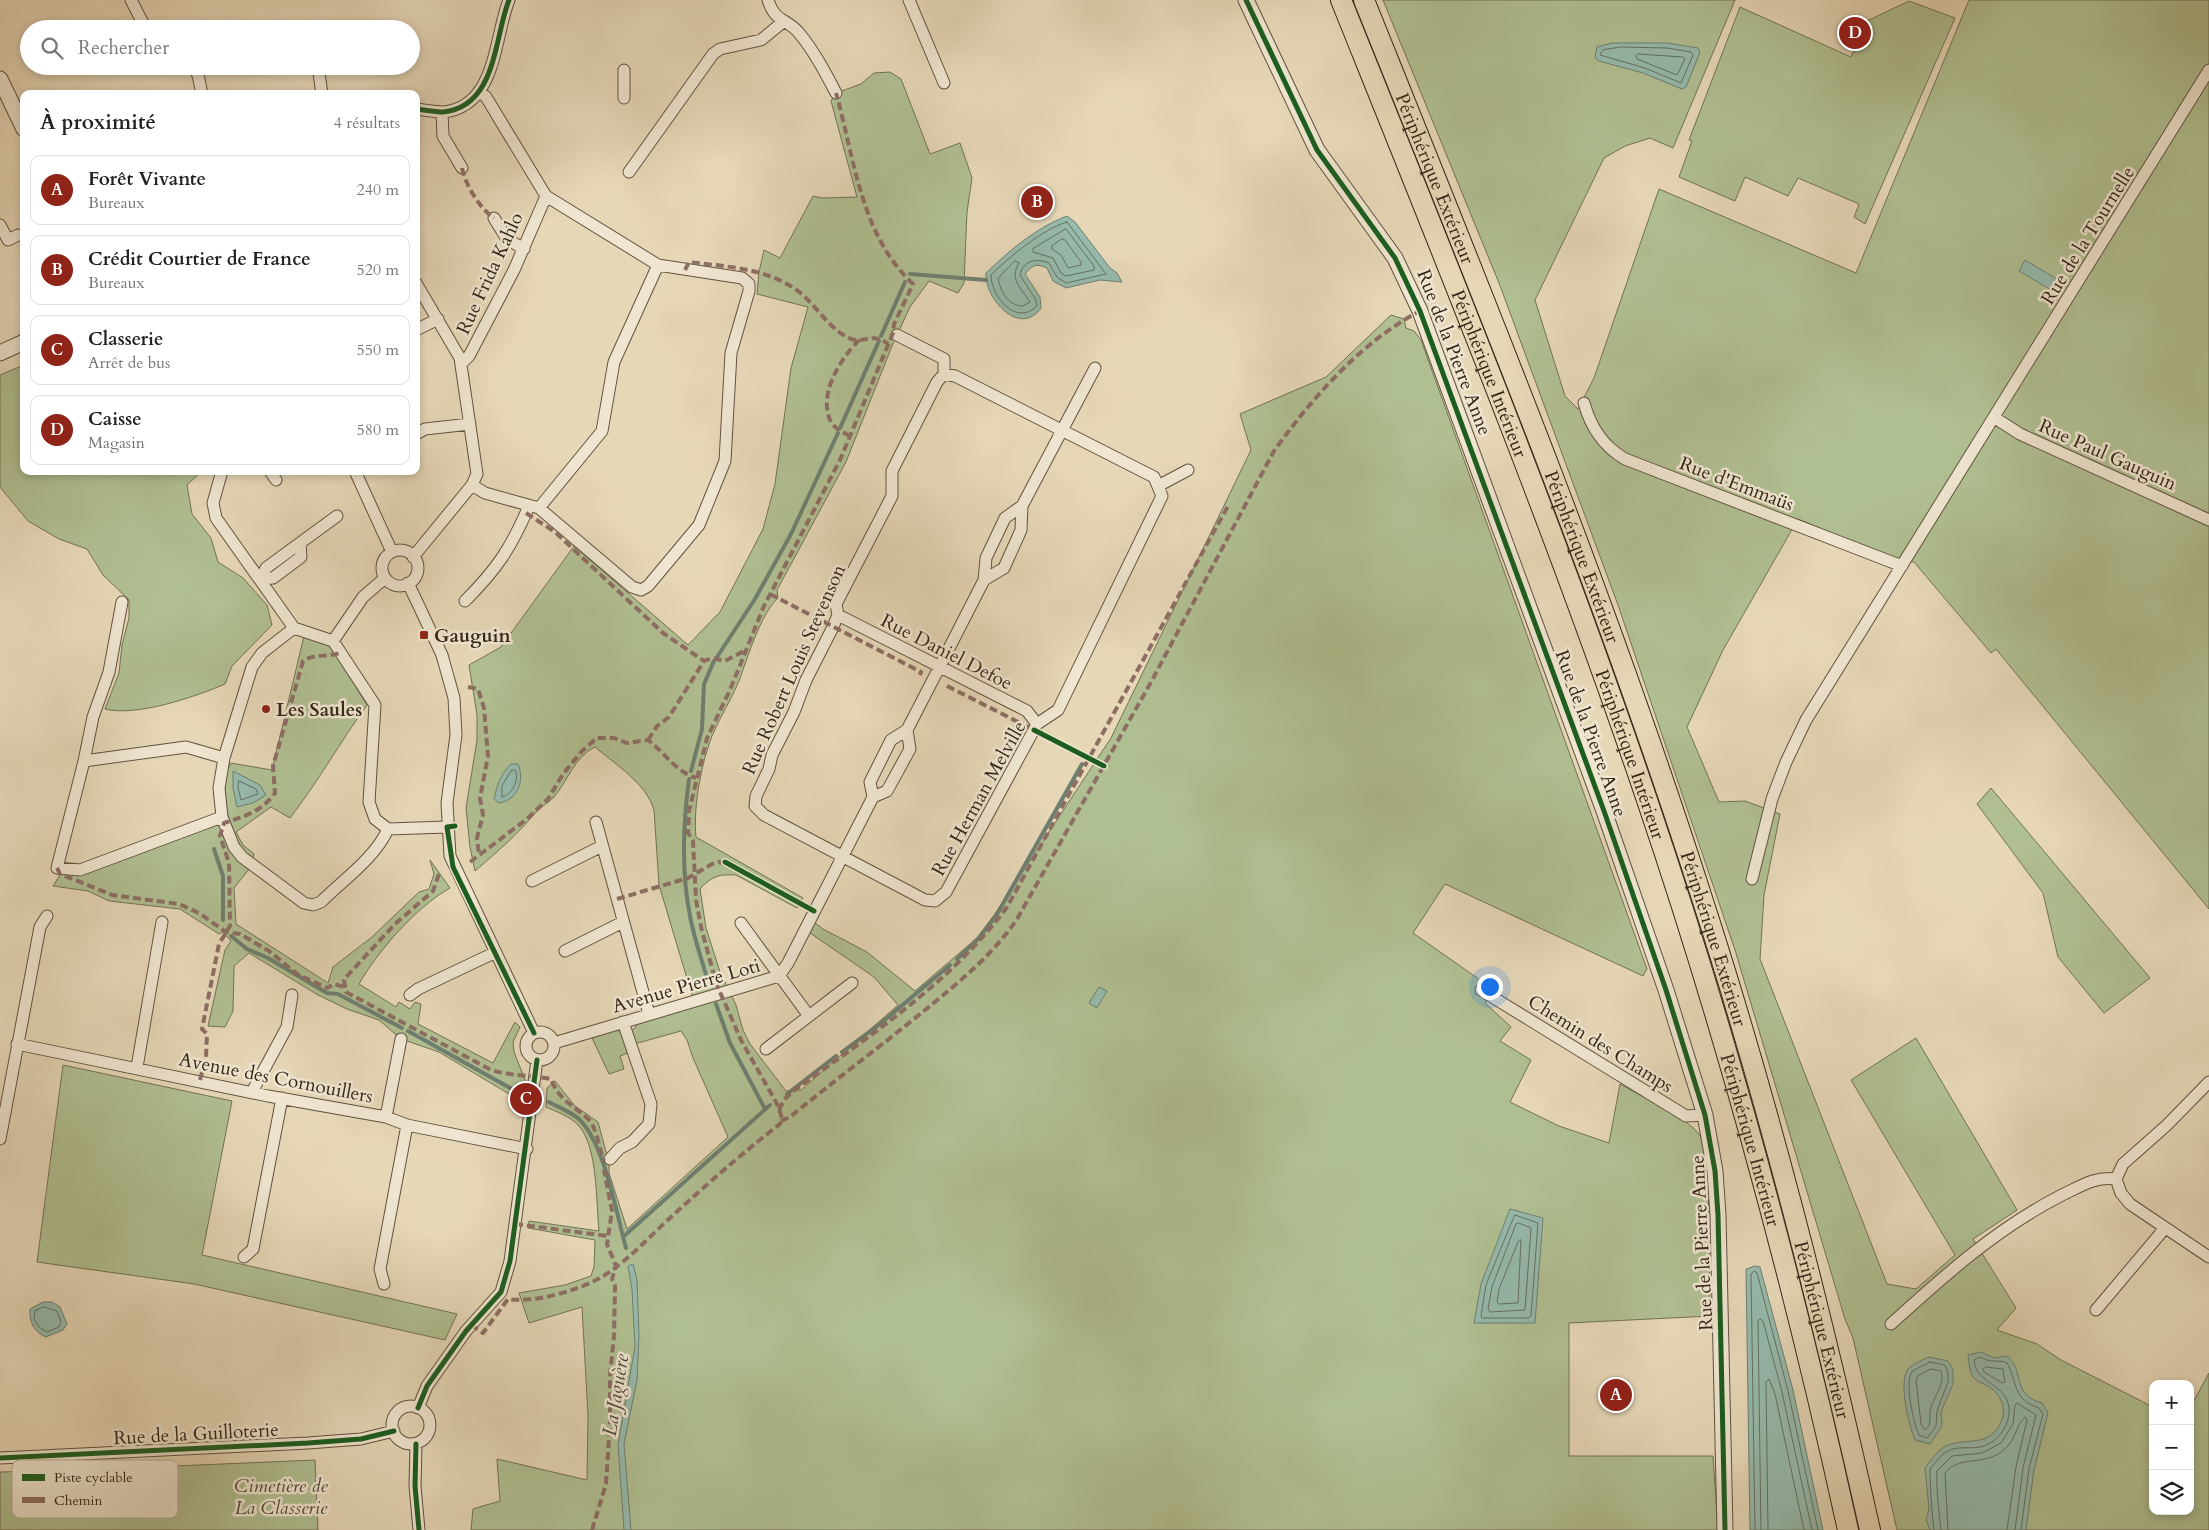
<!DOCTYPE html>
<html lang="fr">
<meta charset="utf-8">
<style>
:root{--surface:#fff;--page:#f6f6f6;--text:#222;--muted:#767676;--line:#e0e0e0;--accent:#8f2418}
body{margin:0;font-family:Cardo,serif;background:var(--page);color:var(--text)}
.controls{position:absolute;right:15px;bottom:15px;display:grid;overflow:hidden;border-radius:10px;box-shadow:0 2px 8px #0003}
.controls button{width:45px;height:45px;display:grid;place-items:center;padding:0;border:0;border-bottom:1px solid var(--line);background:var(--surface);color:var(--text);font:25px sans-serif}
.you{position:absolute;left:1489px;top:986px;width:18px;height:18px;margin:-12px;border:4px solid #fff;border-radius:50%;background:#1a73e8;box-shadow:0 0 0 8px #1a73e833}
.badge{display:grid;place-items:center;width:32px;height:32px;border-radius:50%;background:var(--accent);color:#fff;font-size:16px;font-weight:700}
.pin{position:absolute;translate:-50% -50%;border:2px solid #fff;box-shadow:0 1px 5px #0006}
.list{margin:0;padding:0;list-style:none}
h2{display:flex;justify-content:space-between;align-items:center;height:65px;margin:0;padding:0 20px;font-size:21px}
h2 small{font-size:16px;font-weight:400;color:var(--muted)}
.list li{display:grid;grid-template-columns:32px 1fr auto;gap:15px;align-items:center;box-sizing:border-box;height:70px;margin:0 10px 10px;padding:0 10px;border:1px solid var(--line);border-radius:10px}
.list b{display:block;font-size:19px;white-space:nowrap}
.list p{margin:0;font-size:16px;white-space:nowrap;color:var(--muted)}
.list em{font-size:16px;font-style:normal;color:var(--muted)}
.icon{flex:none;width:28px;height:28px;fill:none;stroke:currentColor;stroke-width:2;stroke-linecap:round;stroke-linejoin:round}
.map{position:relative;flex:none;width:2209px;height:1530px;overflow:hidden}
.search{position:absolute;background:var(--surface);box-shadow:0 2px 8px #0003;left:20px;top:20px;width:400px;height:55px;display:flex;align-items:center;gap:12px;box-sizing:border-box;padding:0 18px;border-radius:28px;color:var(--muted);font-size:19px}
.panel{position:absolute;background:var(--surface);box-shadow:0 2px 8px #0003;left:20px;top:90px;width:400px;height:385px;border-radius:10px}
.map>svg:first-child{display:block}
.green{fill:#b0bf92;stroke:#727254}
.water{fill:#96baac;stroke:#6e7f70}
.lines{fill:none;stroke-linecap:round;stroke-linejoin:round}
.shore{stroke:#647062;stroke-width:1}
.stream{stroke:#6e7f70;stroke-width:4}
.minor-casing{stroke:#60523f;stroke-width:13}
.tertiary-casing{stroke:#60523f;stroke-width:17}
.trunk-casing{stroke:#332617;stroke-width:22}
.minor{stroke:#efe5d0;stroke-width:11}
.tertiary{stroke:#efe5d0;stroke-width:15}
.trunk{stroke:#e6d7b7;stroke-width:20}
.quiet{stroke:#8d6e63;stroke-width:4;stroke-dasharray:8 4;stroke-linecap:butt}
.cycleway-casing{stroke:#efe5d0;stroke-width:8}
.cycleway{stroke:#1b5e20;stroke-width:5}
.poi-dot{fill:#8f2418;stroke:#efe5d0;stroke-width:2}
.labels{text-anchor:middle;stroke-width:5;stroke-linejoin:round;paint-order:stroke}
.street-label{font-size:19px;fill:#332617;stroke:#efe5d0}
.poi-label{font-size:19px;font-weight:bold;fill:#332617;stroke:#efe5d0;text-anchor:start}
.park-label{font-size:19px;font-style:italic;fill:#524c36;stroke:#efe5d0}
.water-label{font-size:20px;font-style:italic;fill:#4c4b3c;stroke:#efe5d0}
.key{fill:#efe5d0;stroke:#b7ac98;stroke-width:1}
.key-label{font-size:14px;fill:#332617}
</style>
<div class="map">
<svg width="2209" height="1530" viewBox="0 0 2209 1530">
<rect width="100%" height="100%" fill="#e6d7b7"/>
<filter id="stains"><feTurbulence type="fractalNoise" baseFrequency=".004" numOctaves="4"/><feColorMatrix values="0 0 0 0 .2 0 0 0 0 .09 0 0 0 0 .02 0 0 0 .5 -.17"/></filter>
<radialGradient id="worn" r=".72"><stop offset=".6" stop-color="#630" stop-opacity="0"/><stop offset="1" stop-color="#630" stop-opacity=".3"/></radialGradient>
<!-- green -->
<path class="green" d="M1383,0H1735L1673,148L1650,138L1625,146L1604,158L1535,300L1565,396L1578,409L1594,378L1659,189L1856,273L1969,0H2209V909L1996,649L1991,653L1914,562L1890,558L1798,519L1723,650L1687,727L1719,802L1745,801L1780,814L1764,895L1760,959L1887,1284L1916,1289L1955,1255L1851,1080L1916,1038L2017,1210L1973,1239L2016,1308L1997,1330L2037,1344L2061,1360L2153,1407V1511H2190V1408L2209,1373V1530H1897L1853,1338L1845,1319L1735,950L1618,605L1499,283Z
M1909,1L1955,18L1865,224L1854,217L1859,204L1798,178L1788,196L1745,177L1735,201L1679,177L1692,141L1689,140L1740,7L1851,57L1867,21Z
M890,72L901,79L930,154L960,143L972,178L967,212L964,283L958,293L929,281L910,307L892,346L846,462L777,590L778,598C761,613 747,659 739,681C731,700 720,717 712,736C701,765 693,807 696,837L803,898L797,908L736,875C719,874 712,876 700,889L706,928L720,972L736,1005L743,1030L750,1044L786,1091L801,1090L898,1005L874,977L810,933L814,922L823,929L867,952L915,991L977,938L994,915L1111,738L1251,450L1240,414L1326,377L1391,315L1404,319L1406,328L1414,331L1421,340L1647,969L1643,976L1445,884L1413,933L1493,989L1485,1003L1511,1027L1500,1041L1531,1060L1510,1102L1559,1126L1609,1143L1620,1084C1639,1095 1687,1118 1699,1134C1706,1143 1707,1157 1708,1167L1710,1316L1569,1323V1456H1713L1718,1530H471L473,1509L500,1501L497,1459L587,1480L588,1415L582,1307L529,1323L519,1293L565,1285L591,1276L594,1267L595,1240L528,1228L529,1221L599,1231C596,1202 598,1148 579,1126C570,1116 557,1112 546,1107L547,1088L555,1081L575,1106L598,1122L609,1163V1173L627,1229L728,1137L693,1058L687,1040L681,1031L627,1046L628,1053L620,1056L624,1069L609,1074L592,1038L616,1029L622,1033L634,1029L638,1023L695,1005L659,885L654,810C646,783 616,765 595,747C575,756 567,782 554,797C549,803 541,806 536,812C518,834 497,852 475,871L470,847L466,808L477,740V715L469,665L501,647L574,546L688,645L720,612L763,529L775,484L791,368L808,307L757,294L759,272L764,250L780,258L813,196L822,198L857,197L831,101L836,93L861,84L874,73Z
M24,365V471H202L187,485L192,514L211,538L218,562L243,578L267,605L272,625L232,666L225,684C195,697 136,717 105,709L119,673L122,645L129,618V600L103,575L87,549L59,539L28,521L0,487V375Z
M304,636L326,644L332,648L367,705C340,742 318,782 290,818L271,807L236,832L243,845L254,854L250,868L234,888L236,924L328,983L333,967L372,937L419,892L429,889L434,874L430,860L450,888C416,907 378,951 359,984L396,1007L399,1002L410,1009L415,1002L421,1004L418,1024L493,1063L515,1022L520,1027L513,1042L514,1052L527,1085L524,1103L439,1052L401,1039L379,1020L347,1009L318,995L249,953L234,966L233,1011L225,1027L208,1026L225,950L231,941L223,932L219,934L180,909L109,901L88,891L53,886L63,870L229,820C225,801 221,780 231,763L272,770Z
M1991,788L2150,978L2104,1013L2058,957L2043,893L1977,804Z
M63,1065L232,1101L202,1255L457,1314L445,1340L194,1284L37,1262Z
M315,1460L318,1530H0V1472L105,1469L111,1477L124,1476L129,1468Z"/>
<!-- water -->
<path class="water" d="M1612,43H1667L1698,48L1700,52L1686,87L1682,89L1643,73L1599,61L1595,58L1597,47Z
M1067,216L1075,222L1110,268L1117,273L1122,282L1100,280L1066,288L1053,281L1047,268C1036,263 1032,265 1025,274L1040,297L1041,308C1020,338 984,298 986,273C1009,251 1037,227 1067,216Z
M2025,260L2065,284L2058,294L2019,271Z
M511,764H518C525,780 518,800 499,803L494,799C497,785 501,774 511,764Z
M233,771L260,785L266,795L253,803L237,807L233,788Z
M1099,987L1107,991L1097,1008L1089,1003Z
M1510,1209L1543,1218L1535,1323H1474L1481,1284Z
M633,1264L637,1280L639,1336L637,1380L624,1444L631,1530H624L618,1444L635,1347L632,1289L628,1266Z
M1755,1266L1760,1267L1793,1390L1823,1530H1750L1746,1269Z
M43,1302H52L60,1307L67,1324L63,1330L46,1337C34,1332 29,1322 30,1309Z
M1981,1352L1994,1358L2007,1356C2025,1370 2011,1395 2042,1403L2048,1413L2034,1470L2026,1530H1930L1926,1520L1929,1509L1925,1468C1931,1460 1937,1451 1946,1446C1966,1437 1988,1448 2000,1424C2008,1410 2001,1393 1986,1385C1982,1383 1977,1382 1973,1377C1969,1371 1969,1362 1968,1355Z
M1929,1357L1948,1361L1953,1370V1384L1941,1412L1942,1426L1930,1444L1915,1440C1909,1425 1898,1383 1908,1369C1912,1364 1923,1360 1929,1357Z"/>
<g class="lines">
<!-- shore -->
<path class="shore" d="M1621,47L1667,48L1691,52L1693,55L1681,83L1645,68L1600,55L1603,50Z
M1638,54L1683,57L1685,59L1677,75L1637,59L1636,56Z
M1067,222L1106,274L1066,283L1057,277L1049,263C1037,258 1023,260 1020,275L1036,300L1037,306C1016,327 991,296 991,275C1009,257 1043,229 1067,222Z
M1066,229L1094,266V270L1066,276L1061,273L1053,258L1033,252V249Z
M1062,239L1065,240L1081,262V265L1068,268L1061,255L1052,249V246Z
M1015,261L1019,263C1009,279 1021,288 1030,302L1023,306C1008,306 1001,292 998,279Z
M512,770H515C520,779 512,795 502,797V786Z
M239,781L256,789L258,794L241,800L238,787Z
M1515,1215L1538,1223L1531,1316L1528,1318H1482L1481,1316L1486,1285Z
M1519,1223L1531,1228L1525,1310L1490,1312L1488,1309L1492,1287L1516,1224Z
M1521,1240L1518,1303L1499,1304L1497,1302L1499,1289L1518,1242Z
M44,1307L57,1311L61,1322L59,1327L47,1332L39,1327L34,1319L35,1311Z
M1930,1362L1945,1365L1948,1372V1382L1937,1411L1936,1426L1927,1438L1919,1435C1914,1424 1904,1382 1912,1372C1916,1368 1925,1365 1930,1362Z
M1986,1367L2003,1369L2005,1382L2002,1383L1984,1372L1983,1369Z
M1931,1369L1941,1371C1946,1384 1932,1398 1930,1412C1929,1420 1932,1425 1925,1430L1921,1424L1916,1380L1918,1376Z
M1755,1530L1751,1274L1754,1271L1757,1273L1788,1391L1818,1530
M1761,1530L1758,1321L1760,1319L1763,1321L1782,1392L1812,1530
M1768,1530L1766,1382L1769,1379L1775,1394L1804,1530
M1934,1530C1932,1514 1930,1486 1930,1469C1936,1462 1941,1454 1950,1450C1960,1446 1970,1449 1980,1447C1995,1444 2007,1430 2009,1414C2012,1384 1975,1385 1974,1360L1980,1357C1991,1364 2001,1359 2007,1363C2018,1383 2012,1399 2039,1408L2043,1414L2029,1469L2021,1530
M1941,1530C1939,1511 1936,1490 1937,1471L1952,1456L1982,1453L2001,1443L2013,1424L2015,1405L2017,1403L2036,1415L2023,1468L2015,1530
M1948,1530L1945,1473C1959,1456 1979,1465 1998,1454C2017,1443 2015,1425 2025,1417L2027,1420L2016,1467L2007,1530"/>
<!-- stream -->
<path class="stream" d="M910,274L986,280
M881,336L905,282
M840,428L879,341
M717,657L755,599L791,534L838,433
M691,771L702,729L704,684L714,661
M689,779C683,824 681,871 690,916C694,938 702,960 708,982
M214,849L223,876V920
M231,936L247,949L268,958L327,993L338,994L402,1028
M957,959L978,939L996,916L1082,764
M716,1004L730,1043L765,1109
M408,1031L521,1094
M842,1052L880,1024L950,965
M787,1094L836,1056
M549,1102C558,1107 571,1112 579,1119C605,1144 616,1213 626,1248
M623,1237L770,1105"/>
<defs>
<path id="minor" d="M131,0L146,29
M768,0C775,23 787,18 799,33C814,51 825,72 836,93
M909,0L944,83
M193,66L198,75L202,94
M318,66L322,94
M624,98V70
M416,109C425,110 435,112 443,112C497,107 494,37 509,0
M442,112L443,136L462,168
M629,172L713,54L720,49L761,40L783,22
M494,218L507,239L524,249
M0,225L8,240L18,235
M416,330L438,319
M897,335L944,359V374
M461,364L469,356L514,270L546,196
M944,374L955,376L1154,477L1162,496L1058,710L1037,724L946,892L935,901L925,900L764,815L755,806L756,796L769,769L772,755L794,712L806,680L833,627L838,615L836,604L892,496V471L937,382Z
M1584,403C1591,428 1603,446 1625,459L1902,566
M1995,418L2020,434L2209,520
M416,434L425,429L470,424
M222,471L213,503L216,518L294,628
M270,471L276,480
M355,471L392,552
M472,485L485,493L539,508L632,587L641,590L648,586L699,525L725,461L731,353L749,291V284L742,278L658,265L546,196L486,97L479,91
M1158,486L1188,470
M539,508L602,431L614,362L658,265
M382 568a18 18 0 1 1 36 0a18 18 0 1 1-36 0Z
M413,557L472,485L477,474L460,358L416,283
M385,578L363,597L333,641L375,705L369,802L375,819L388,829
M261,579L266,568L337,516
M261,579L273,578L301,557L300,543
M984,580L1004,568L1021,530L1022,506L1095,368
M408,583L442,655L454,698L456,735L447,803L450,856L534,1033
M465,601C497,569 511,548 529,506
M838,615L1027,711L1037,724
M333,641L294,628L262,653L252,667L224,758L219,788L222,817L234,847L242,857L304,903L313,905L321,902C343,880 375,858 388,829L447,827
M84,761L93,717L109,672L122,602
M873,797L870,782L891,740L907,730L940,666L984,580L986,558L1005,518L1022,506
M222,817L80,870L57,868L84,761L186,747L224,758
M596,822L649,1014
M1752,879L1772,799L1786,762L1806,720L2209,70
M532,881L602,846
M741,923L809,1016
M565,951L623,922
M1481,990L1686,1116L1705,1115
M410,995L418,989L494,953
M526 1046a14 14 0 1 1 28 0a14 14 0 1 1-28 0Z
M554,1043L779,976L788,963L873,797L887,791L910,749L907,730
M17,1044L268,1096L386,1117L407,1125L527,1149
M766,1049L852,983
M137,1067L162,922
M252,1092L287,1027L292,995
M386,1117L401,1039
M0,1139L40,927L47,916
M610,1159L620,1148L632,1142L649,1124L651,1104L623,1022
M2116,1179L2121,1193L2130,1204L2209,1257
M244,1257L253,1249L282,1098
M384,1284L380,1269L407,1125
M2096,1310L2165,1228
M1891,1324C1945,1275 1997,1228 2062,1195C2081,1186 2095,1176 2116,1179L2123,1164L2167,1125L2209,1082
M392 1425a19 19 0 1 1 38 0a19 19 0 1 1-38 0Z
M418,1408L427,1386L466,1331L501,1292L510,1261L537,1060
M416,1444L415,1486L419,1530
M0,1458L308,1443L361,1439L394,1431"/>
<path id="tertiary" d="M1246,0L1317,150L1395,258L1420,311L1604,811L1666,990L1705,1115L1715,1171L1718,1215L1725,1530
M0,79L24,129
M0,353L24,342"/>
<g id="trunk">
<path id="s1" d="M1341,0C1448,266 1556,531 1648,803C1729,1042 1794,1284 1848,1530"/>
<path id="s2" d="M1364,0C1483,296 1604,592 1701,895C1769,1104 1822,1316 1870,1530"/>
</g>
</defs>
<!-- minor casing -->
<use href="#minor" class="minor-casing"/>
<!-- tertiary casing -->
<use href="#tertiary" class="tertiary-casing"/>
<!-- trunk casing -->
<use href="#trunk" class="trunk-casing"/>
<!-- minor -->
<use href="#minor" class="minor"/>
<!-- tertiary -->
<use href="#tertiary" class="tertiary"/>
<!-- trunk -->
<use href="#trunk" class="trunk"/>
<!-- quiet -->
<path class="quiet" d="M462,168C465,184 480,209 494,218
M685,270L689,262C728,267 773,268 804,296C819,310 830,329 849,338C864,345 871,331 888,344
M850,436C843,432 835,429 831,422C817,395 841,358 859,340
M526,513L555,532L663,633L704,661
M770,594L921,672L920,675
M947,686L1038,732
M468,687L478,689L484,708L488,756L480,798L483,815L477,838L479,855
M648,740L657,726L669,717L704,661L712,658L725,661L744,651
M470,862L527,819L548,799L563,774L582,751L597,738H614L627,743L648,740C665,753 675,771 696,778
M57,868L60,874L112,895L179,904L199,913L226,932L240,934L269,951L297,974L327,988L334,984L344,987
M439,874L433,891L394,925L347,976L344,980L346,992L491,1070C511,1076 531,1075 551,1079C559,1101 575,1106 589,1120C596,1126 600,1151 604,1161
M617,899L688,878L712,864L719,862L728,864
M200,1080L206,1057L207,1034L202,1029L219,944L230,926L229,863L220,836L224,823C245,816 261,812 275,793L273,766L303,661C315,653 329,658 342,652
M779,1110L784,1100L792,1092C868,1037 951,983 1007,907L1228,506
M781,1121L790,1117C835,1080 881,1046 925,1010C959,982 992,956 1017,919L1150,684L1274,451C1312,398 1361,342 1420,311
M515,1224L608,1236
M471,1325L483,1333L508,1299C534,1303 577,1291 600,1278C626,1263 648,1238 670,1218C705,1186 741,1154 780,1124L782,1118L777,1104L741,1040L716,983L701,927L696,900L693,841L688,833L689,811L707,738L730,690L764,606L840,460L893,333L894,324L913,284C860,234 855,160 836,93
M592,1530L606,1484L610,1423V1375L614,1336L615,1286L612,1279L616,1266L607,1244L612,1211L604,1170"/>
<defs>
<path id="cycleway" d="M1246,0L1317,150L1395,258L1420,311L1604,811L1666,990L1705,1115L1715,1171L1718,1215L1725,1530
M416,109C425,110 435,112 443,112C497,107 494,37 509,0
M1034,730L1104,766
M455,826L447,827L453,867L534,1033
M725,862L814,911
M418,1408L427,1386L466,1331L501,1292L510,1261L537,1060
M416,1444L415,1486L419,1530
M0,1458L308,1443L361,1439L394,1431"/>
</defs>
<!-- cycleway casing -->
<use href="#cycleway" class="cycleway-casing"/>
<!-- cycleway -->
<use href="#cycleway" class="cycleway"/>
</g>
<!-- markers -->
<g class="poi-dot">
<rect x="419" y="630" width="10" height="10" rx="2.5"/>
<circle cx="266" cy="709" r="5"/>
</g>
<g class="labels">
<!-- street labels -->
<g class="street-label">
<text dy="7" stroke="none"><textPath href="#s2" startOffset="192">Périphérique Extérieur</textPath></text>
<text transform="translate(2087 235) rotate(-58)" y="7">Rue de la Tournelle</text>
<text transform="translate(489 273) rotate(-65)" y="7">Rue Frida Kahlo</text>
<text transform="translate(1455 352) rotate(69)" y="7">Rue de la Pierre Anne</text>
<text dy="7" stroke="none"><textPath href="#s1" startOffset="402">Périphérique Intérieur</textPath></text>
<text transform="translate(2108 454) rotate(24)" y="7">Rue Paul Gauguin</text>
<text transform="translate(1737 483) rotate(21)" y="7">Rue d'Emmaüs</text>
<text dy="7" stroke="none"><textPath href="#s2" startOffset="598">Périphérique Extérieur</textPath></text>
<text transform="translate(947 651) rotate(27)" y="7">Rue Daniel Defoe</text>
<text transform="translate(793 669) rotate(-66)" y="7">Rue Robert Louis Stevenson</text>
<text transform="translate(1592 733) rotate(70)" y="7">Rue de la Pierre Anne</text>
<text dy="7" stroke="none"><textPath href="#s1" startOffset="808">Périphérique Intérieur</textPath></text>
<text transform="translate(978 798) rotate(-61)" y="7">Rue Herman Melville</text>
<text dy="7" stroke="none"><textPath href="#s2" startOffset="1002">Périphérique Extérieur</textPath></text>
<text transform="translate(686 985) rotate(-16)" y="7">Avenue Pierre Loti</text>
<text transform="translate(1601 1043) rotate(32)" y="7">Chemin des Champs</text>
<text transform="translate(276 1077) rotate(11)" y="7">Avenue des Cornouillers</text>
<text dy="7" stroke="none"><textPath href="#s1" startOffset="1212">Périphérique Intérieur</textPath></text>
<text transform="translate(1701 1243) rotate(-93)" y="7">Rue de la Pierre Anne</text>
<text dy="7" stroke="none"><textPath href="#s2" startOffset="1408">Périphérique Extérieur</textPath></text>
<text transform="translate(196 1433) rotate(-3)" y="7">Rue de la Guilloterie</text>
</g>
<!-- poi labels -->
<g class="poi-label">
<text x="434" y="642">Gauguin</text>
<text x="276" y="716">Les Saules</text>
</g>
<!-- park labels -->
<g class="park-label">
<text x="281" y="1492">Cimetière de<tspan x="281" dy="22">La Classerie</tspan></text>
</g>
<!-- water labels -->
<g class="water-label">
<text transform="translate(615 1395) rotate(-81)" y="7">La Jaguère</text>
</g>
</g>
<!-- legend -->
<rect x="12" y="1460" width="166" height="58" rx="8" class="key"/>
<rect x="22" y="1474" width="23" height="7" fill="#1b5e20"/>
<rect x="22" y="1497" width="23" height="6" fill="#8d6e63"/>
<g class="key-label">
<text x="54" y="1482">Piste cyclable</text>
<text x="54" y="1505">Chemin</text>
</g>
<rect width="100%" height="100%" filter="url(#stains)"/>
<rect width="100%" height="100%" fill="url(#worn)"/>
</svg>
<div class="controls">
<button>+</button>
<button>−</button>
<button><svg class="icon" aria-label="layers" viewBox="0 0 24 24"><path d="M12 4l9 5-9 5-9-5zM3 14l9 5 9-5"/></svg></button>
</div>
<div class="you"></div>
<div class="pin badge" style="left:1616px;top:1395px">A</div>
<div class="pin badge" style="left:1037px;top:202px">B</div>
<div class="pin badge" style="left:526px;top:1099px">C</div>
<div class="pin badge" style="left:1855px;top:33px">D</div>
<div class="search"><svg class="icon" aria-label="search" viewBox="0 0 24 24"><circle cx="10" cy="10" r="6"/><path d="M15 15l6 6"/></svg>Rechercher</div>
<section class="panel">
<h2>À proximité<small>4 résultats</small></h2>
<ul class="list">
<li><span class="badge">A</span><div><b>Forêt Vivante</b><p>Bureaux</p></div><em>240 m</em></li>
<li><span class="badge">B</span><div><b>Crédit Courtier de France</b><p>Bureaux</p></div><em>520 m</em></li>
<li><span class="badge">C</span><div><b>Classerie</b><p>Arrêt de bus</p></div><em>550 m</em></li>
<li><span class="badge">D</span><div><b>Caisse</b><p>Magasin</p></div><em>580 m</em></li>
</ul>
</section>
</div>
